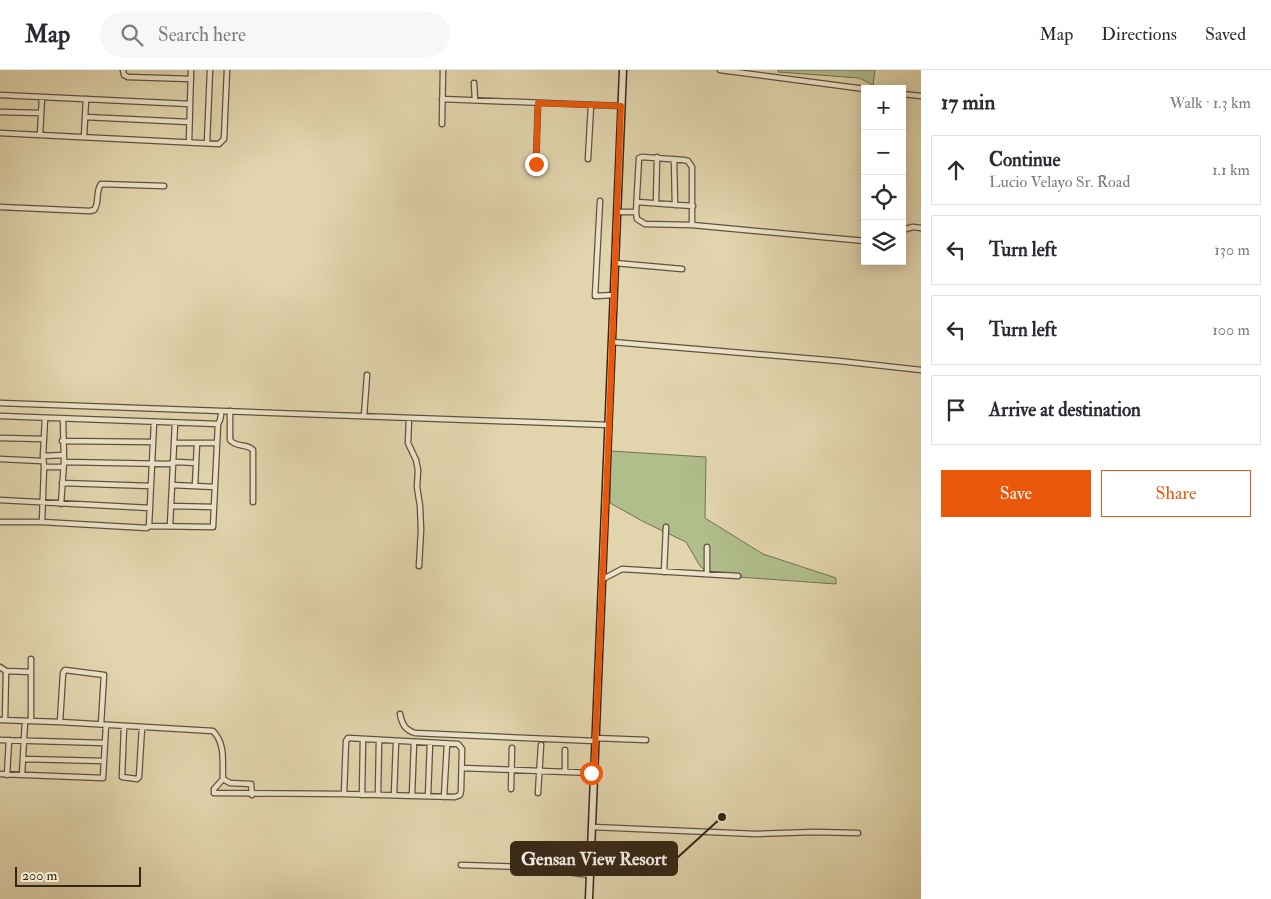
<!DOCTYPE html>
<meta charset="utf-8">
<style>
:root{--surface:#fff;--page:#f7f7f7;--text:#2b2b33;--muted:#7c7c81;--line:#e1e1e2;--accent:#ea580c}
body{margin:0;font-family:"IM FELL Double Pica",serif;background:var(--page);color:var(--text)}
.controls{position:absolute;right:15px;top:15px;display:grid;overflow:hidden;border-radius:0px;box-shadow:0 2px 12px #0003}
.controls button{width:45px;height:45px;display:grid;place-items:center;padding:0;border:0;border-bottom:1px solid var(--line);background:var(--surface);color:var(--text);font:25px sans-serif}
.scale{position:absolute;left:15px;bottom:12px;width:126px;box-sizing:border-box;padding-left:5px;border:2px solid #352716;border-top:0;font-size:14px;line-height:18px;white-space:nowrap;color:#352716;-webkit-text-stroke:4px #ece4ca;paint-order:stroke}
.stop{position:absolute;width:15px;height:15px;margin:-11px;border:4px solid #ea580c;border-radius:50%;background:#fff}
.stop.end{background:#ea580c;border-color:#fff;box-shadow:0 1px 5px #0008}
.list{margin:0;padding:0;list-style:none}
h2{display:flex;justify-content:space-between;align-items:center;height:65px;margin:0;padding:0 20px;font-size:21px}
h2 small{font-size:16px;font-weight:400;color:var(--muted)}
.list li{display:grid;grid-template-columns:32px 1fr auto;gap:15px;align-items:center;box-sizing:border-box;height:70px;margin:0 10px 10px;padding:0 10px;border:1px solid var(--line);border-radius:0px}
.list b{display:block;font-size:19px;white-space:nowrap}
.list p{margin:0;font-size:16px;white-space:nowrap;color:var(--muted)}
.list em{font-size:16px;font-style:normal;color:var(--muted)}
.actions{display:flex;gap:10px;padding:15px 20px}
.actions a{flex:1;padding:11px 0;border:1px solid var(--accent);border-radius:0px;text-align:center;font-size:18px;color:var(--accent)}
.actions .main{background:var(--accent);color:#fff}
.icon{flex:none;width:28px;height:28px;fill:none;stroke:currentColor;stroke-width:2;stroke-linecap:round;stroke-linejoin:round}
.map{position:relative;flex:none;width:921px;height:829px;overflow:hidden}
header{display:flex;align-items:center;gap:30px;box-sizing:border-box;height:70px;padding:0 25px;background:var(--surface);border-bottom:1px solid var(--line)}
header strong{font-size:24px}
nav{display:flex;gap:28px;margin-inline-start:auto;font-size:18px}
.search{width:350px;height:45px;background:var(--page);display:flex;align-items:center;gap:12px;box-sizing:border-box;padding:0 18px;border-radius:28px;color:var(--muted);font-size:19px}
main{display:flex}
aside{flex:1;background:var(--surface)}
.map>svg:first-child{display:block}
.green{fill:#b0be8c;stroke:#727251}
.lines{fill:none;stroke-linecap:round;stroke-linejoin:round}
.minor-casing{stroke:#60523c;stroke-width:7}
.secondary-casing{stroke:#352716;stroke-width:9}
.minor{stroke:#ece4ca;stroke-width:4.5}
.secondary{stroke:#ece4ca;stroke-width:6}
.route{stroke:#ea580c;stroke-width:6}
.leader{fill:none;stroke:#352716;stroke-width:2}
.callout-dot{fill:#352716;stroke:#ece4ca;stroke-width:2}
.callout{fill:#352716;stroke:#352716;stroke-width:2}
.callout-label{font-size:18px;text-anchor:middle;font-weight:bold;fill:#fff}
</style>
<header>
<strong>Map</strong>
<div class="search"><svg class="icon" aria-label="search" viewBox="0 0 24 24"><circle cx="10" cy="10" r="6"/><path d="M15 15l6 6"/></svg>Search here</div>
<nav><a>Map</a><a>Directions</a><a>Saved</a></nav>
</header>
<main>
<div class="map">
<svg width="921" height="829" viewBox="0 0 921 829">
<rect width="100%" height="100%" fill="#e2d5ae"/>
<filter id="stains"><feTurbulence type="fractalNoise" baseFrequency=".004" numOctaves="4"/><feColorMatrix values="0 0 0 0 .2 0 0 0 0 .09 0 0 0 0 .02 0 0 0 .5 -.17"/></filter>
<radialGradient id="worn" r=".72"><stop offset=".6" stop-color="#630" stop-opacity="0"/><stop offset="1" stop-color="#630" stop-opacity=".3"/></radialGradient>
<!-- green -->
<path class="green" d="M778,0H875L873,15L859,8L778,2Z
M611,381L706,387L705,448L763,484L836,508V514L710,505L700,496L686,472L644,452L610,433Z"/>
<g class="lines">
<defs>
<path id="minor" d="M123,0L124,5L128,7L191,9
M720,0L865,19
M474,13L475,30
M902,24L921,26
M0,25L190,34
M442,29L621,36
M0,42L41,43
M85,47L189,52
M442,54L443,0
M0,63L219,74L224,69L227,0
M40,65L42,27
M84,67L86,29
M189,72L191,0
M207,73L210,0
M588,89L591,35
M674,89L675,135
M536,94L538,33
M600,131L595,226L614,225
M637,132L693,136
M656,133L657,87
M0,137L90,141L94,140C100,133 95,122 101,114L164,116
M617,142H636L637,149L645,154L692,155L865,171
M636,142L639,88L642,87L684,90L688,91L692,97V155
M902,160L913,157L921,158
M615,193L682,199
M612,272L839,291L921,300
M0,333L609,355
M230,341V370C236,378 247,373 253,380V432
M0,346L218,354
M364,346L367,305
M409,348L408,373L416,390L418,400L417,417L420,436L421,460L419,496
M0,368L44,369
M62,371L153,372
M174,373H217
M43,386L45,348
M0,389L42,391
M64,392L168,394L177,392L196,393
M44,397L42,452L147,458L149,456L213,457L218,354L220,350L221,345
M62,397H44L43,386L63,385
M62,413L151,416
M172,415L215,417
M195,416L197,373
M0,430L150,438
M61,434L64,392L63,349
M171,436L214,437
M0,452H42
M149,456L154,352
M170,456L175,353
M664,502L666,457
M707,504V477
M603,509L622,499L738,506
M0,597L6,601L5,650
M6,601L31,602
M400,644C402,654 405,660 415,663L595,671
M0,650L60,652L213,661C226,674 222,693 223,709L230,713L251,714L252,725
M31,651V589
M60,652L63,603L65,600L104,605L101,654
M124,657L122,707L137,709L139,707L142,657
M595,668L646,670
M0,670L105,673
M23,689L104,691
M462,698L594,703
M565,702V680
M0,704L103,708L106,655
M7,705L9,670
M22,705L25,651
M223,709L214,719V723L344,724L455,727L460,725L461,721L462,679L458,674L348,668L346,671L344,724
M511,719L512,678
M538,723L541,675
M362,725L363,669
M378,725L379,671
M394,725L396,672
M412,725L414,672
M428,726L430,673
M444,727L447,674
M592,757L756,764L814,762L858,763
M461,795L528,797L590,805"/>
<path id="secondary" d="M589,829L623,0"/>
</defs>
<!-- minor casing -->
<use href="#minor" class="minor-casing"/>
<!-- secondary casing -->
<use href="#secondary" class="secondary-casing"/>
<!-- minor -->
<use href="#minor" class="minor"/>
<!-- secondary -->
<use href="#secondary" class="secondary"/>
</g>
<g class="lines">
<!-- route -->
<path class="route" d="M536,94L538,33L621,36L609,355L594,703H591"/>
</g>
<!-- callouts -->
<path class="leader" d="M722 747L677 788"/>
<circle class="callout-dot" cx="722" cy="747" r="5"/>
<rect class="callout" x="511" y="772" width="166" height="33" rx="5"/>
<g class="callout-label">
<text x="594" y="795">Gensan View Resort</text>
</g>
<rect width="100%" height="100%" filter="url(#stains)"/>
<rect width="100%" height="100%" fill="url(#worn)"/>
</svg>
<div class="controls">
<button>+</button>
<button>−</button>
<button><svg class="icon" aria-label="locate" viewBox="0 0 24 24"><circle cx="12" cy="12" r="6"/><path d="M12 2v4M12 18v4M2 12h4M18 12h4"/></svg></button>
<button><svg class="icon" aria-label="layers" viewBox="0 0 24 24"><path d="M12 4l9 5-9 5-9-5zM3 14l9 5 9-5"/></svg></button>
</div>
<div class="scale">200 m</div>
<div class="stop" style="left:591px;top:703px"></div>
<div class="stop end" style="left:536px;top:94px"></div>
</div>
<aside>
<h2>17 min<small>Walk · 1.3 km</small></h2>
<ul class="list">
<li><svg class="icon" aria-label="ahead" viewBox="0 0 24 24"><path d="M12 20V5M6 11l6-6 6 6"/></svg><div><b>Continue</b><p>Lucio Velayo Sr. Road</p></div><em>1.1 km</em></li>
<li><svg class="icon" aria-label="left" viewBox="0 0 24 24"><path d="M17 20v-9H6M10 6l-5 5 5 5"/></svg><div><b>Turn left</b></div><em>130 m</em></li>
<li><svg class="icon" aria-label="left" viewBox="0 0 24 24"><path d="M17 20v-9H6M10 6l-5 5 5 5"/></svg><div><b>Turn left</b></div><em>100 m</em></li>
<li><svg class="icon" aria-label="arrive" viewBox="0 0 24 24"><path d="M6 21V4h12l-3 4 3 4H6"/></svg><div><b>Arrive at destination</b></div></li>
</ul>
<div class="actions"><a class="main">Save</a><a>Share</a></div>
</aside>
</main>
